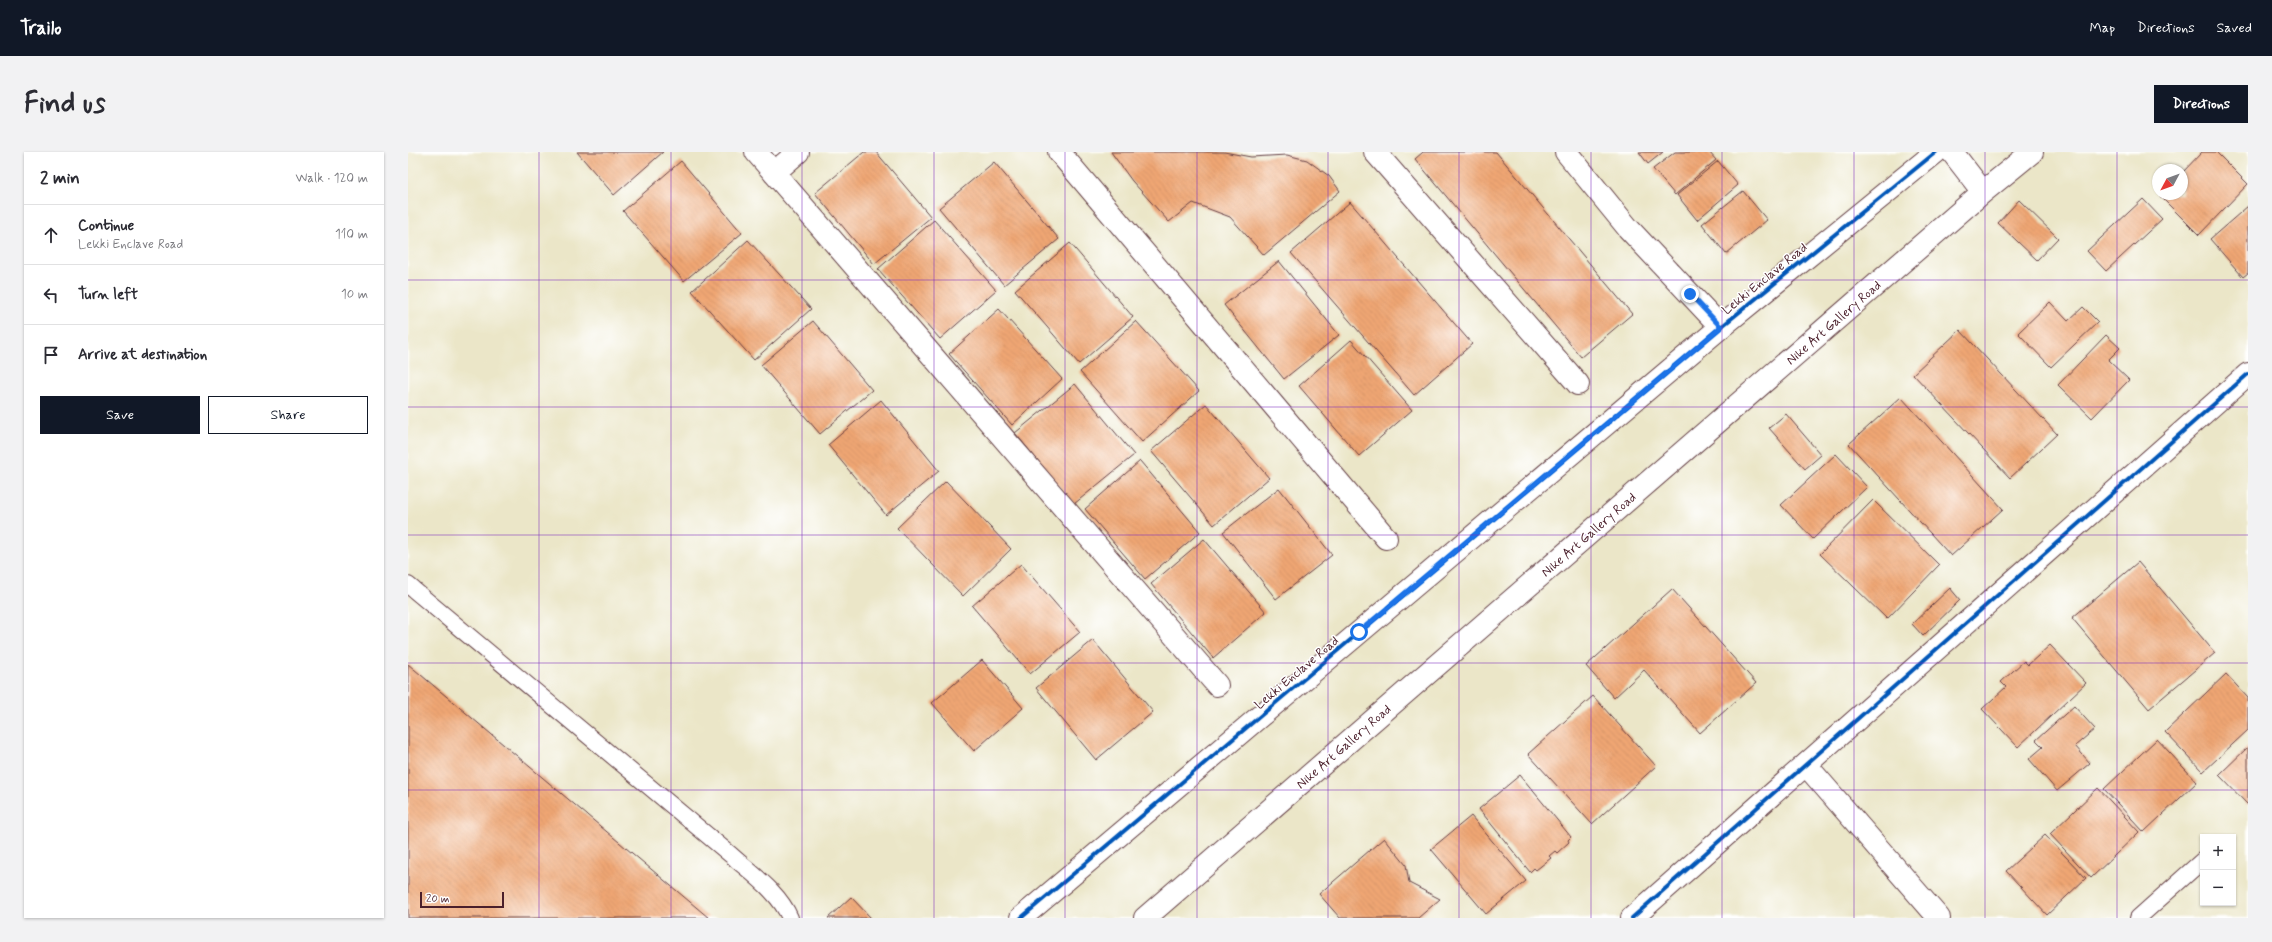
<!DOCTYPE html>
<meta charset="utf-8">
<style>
:root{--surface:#fff;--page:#f2f2f3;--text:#2b2b33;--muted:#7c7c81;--line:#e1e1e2;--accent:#111827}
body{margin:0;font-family:Mynerve,sans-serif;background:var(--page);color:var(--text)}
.controls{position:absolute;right:12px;bottom:12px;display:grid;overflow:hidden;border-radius:0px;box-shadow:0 1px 3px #0004}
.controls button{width:36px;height:36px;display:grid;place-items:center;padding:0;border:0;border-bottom:1px solid var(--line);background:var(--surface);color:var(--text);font:20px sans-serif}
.compass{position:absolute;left:1744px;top:12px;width:36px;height:36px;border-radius:50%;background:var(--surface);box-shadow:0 1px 3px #0004;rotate:229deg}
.scale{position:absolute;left:12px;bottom:10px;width:84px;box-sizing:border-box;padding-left:4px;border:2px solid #4a1f2b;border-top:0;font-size:11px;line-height:14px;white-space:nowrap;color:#4a1f2b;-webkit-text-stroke:3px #fff;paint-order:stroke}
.stop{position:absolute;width:12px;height:12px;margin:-9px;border:3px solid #1a73e8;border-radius:50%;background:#fff}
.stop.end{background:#1a73e8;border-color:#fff;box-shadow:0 1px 4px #0008}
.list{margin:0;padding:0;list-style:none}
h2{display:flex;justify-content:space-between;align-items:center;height:52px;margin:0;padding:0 16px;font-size:17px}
h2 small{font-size:13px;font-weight:400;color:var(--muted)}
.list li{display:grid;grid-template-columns:26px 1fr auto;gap:12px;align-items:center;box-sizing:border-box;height:60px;padding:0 16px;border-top:1px solid var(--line)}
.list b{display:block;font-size:15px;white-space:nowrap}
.list p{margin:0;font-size:13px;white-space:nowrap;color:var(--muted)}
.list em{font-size:13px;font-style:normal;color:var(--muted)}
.actions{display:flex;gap:8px;padding:12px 16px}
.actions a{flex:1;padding:9px 0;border:1px solid var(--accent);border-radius:0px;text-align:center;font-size:14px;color:var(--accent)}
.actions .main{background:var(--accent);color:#fff}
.icon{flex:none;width:22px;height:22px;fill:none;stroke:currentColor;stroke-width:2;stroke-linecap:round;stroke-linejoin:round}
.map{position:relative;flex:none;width:1840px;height:766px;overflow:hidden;border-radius:0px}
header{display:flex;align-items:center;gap:24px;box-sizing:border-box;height:56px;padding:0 20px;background:var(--accent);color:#fff}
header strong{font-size:19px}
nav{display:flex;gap:22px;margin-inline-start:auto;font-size:14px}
.intro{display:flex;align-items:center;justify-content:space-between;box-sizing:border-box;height:96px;padding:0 24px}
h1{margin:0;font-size:28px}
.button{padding:10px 18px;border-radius:0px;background:var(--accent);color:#fff;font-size:14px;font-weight:700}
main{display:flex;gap:24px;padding:0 24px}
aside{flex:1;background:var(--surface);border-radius:0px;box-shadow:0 1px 3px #0004}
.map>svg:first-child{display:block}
.building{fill:url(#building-back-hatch)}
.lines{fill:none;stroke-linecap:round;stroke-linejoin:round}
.lane-casing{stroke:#623d43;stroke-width:18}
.street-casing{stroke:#623d43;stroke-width:24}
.lane{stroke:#fff;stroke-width:16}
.street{stroke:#fff;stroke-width:22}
.cycleway-casing{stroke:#fff;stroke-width:6}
.cycleway{stroke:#0057b8;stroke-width:4}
.route{stroke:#1a73e8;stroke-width:5}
.grid{fill:none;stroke:#7b2cbf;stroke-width:1;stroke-opacity:0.55}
.labels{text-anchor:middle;stroke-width:3;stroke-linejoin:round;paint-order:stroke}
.street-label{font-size:13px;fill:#4a1f2b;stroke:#fff}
</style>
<header>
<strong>Trailo</strong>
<nav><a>Map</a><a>Directions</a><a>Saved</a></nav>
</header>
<div class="intro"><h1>Find us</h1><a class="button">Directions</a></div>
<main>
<aside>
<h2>2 min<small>Walk · 120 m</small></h2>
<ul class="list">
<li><svg class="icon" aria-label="ahead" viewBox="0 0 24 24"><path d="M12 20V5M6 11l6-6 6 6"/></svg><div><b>Continue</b><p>Lekki Enclave Road</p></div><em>110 m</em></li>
<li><svg class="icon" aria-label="left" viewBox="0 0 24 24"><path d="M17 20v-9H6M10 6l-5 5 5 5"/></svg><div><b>Turn left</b></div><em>10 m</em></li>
<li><svg class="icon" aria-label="arrive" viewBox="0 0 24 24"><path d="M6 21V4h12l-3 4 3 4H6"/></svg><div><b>Arrive at destination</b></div></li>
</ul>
<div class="actions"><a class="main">Save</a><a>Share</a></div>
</aside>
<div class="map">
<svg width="1840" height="766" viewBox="0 0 1840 766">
<defs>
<pattern id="building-back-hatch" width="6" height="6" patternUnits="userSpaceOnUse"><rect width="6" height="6" fill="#efa673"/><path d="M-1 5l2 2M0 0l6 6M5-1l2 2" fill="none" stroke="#ce8e64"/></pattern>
</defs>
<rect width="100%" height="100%" fill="#fff"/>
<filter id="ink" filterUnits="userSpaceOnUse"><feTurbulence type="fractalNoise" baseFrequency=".025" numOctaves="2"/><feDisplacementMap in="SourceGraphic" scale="8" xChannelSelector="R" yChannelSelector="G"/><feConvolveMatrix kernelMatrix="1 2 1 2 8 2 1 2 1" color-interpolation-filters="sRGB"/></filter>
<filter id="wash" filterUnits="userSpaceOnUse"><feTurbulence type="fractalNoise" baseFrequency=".012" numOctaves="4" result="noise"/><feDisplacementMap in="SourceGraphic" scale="16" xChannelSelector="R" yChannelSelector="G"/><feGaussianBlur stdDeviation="0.9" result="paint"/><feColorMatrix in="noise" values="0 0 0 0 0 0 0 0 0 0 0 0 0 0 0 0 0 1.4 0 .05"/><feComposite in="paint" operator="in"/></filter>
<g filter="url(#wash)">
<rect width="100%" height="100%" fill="#ebe6c8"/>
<g id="blocks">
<!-- building -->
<path class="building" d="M169,0H255L206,43Z
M456,0H468L523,65L466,112L407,41Z
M703,0H816L843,5L879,3L899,8L921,24L932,39L856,103L822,65L785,51L761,70L724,29Z
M1015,0H1088L1224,162L1173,205L1007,7Z
M1231,0H1255L1240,12Z
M1267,0H1301L1308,8L1267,43L1245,17Z
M1794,0H1808L1840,32L1791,83L1752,44L1754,42H1774V21Z
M273,9L334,81L276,129L215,59Z
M1310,9L1330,33L1289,68L1269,43Z
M586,10L651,87L596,133L531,56Z
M1335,39L1359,68L1318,102L1294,72Z
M1735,47L1754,67L1698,119L1679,99Z
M1611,48L1650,86L1629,108L1590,71Z
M942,50L1064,192L1006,243L883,101Z
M1840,54V121L1835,125L1802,87Z
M526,68L588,138L532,187L470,117Z
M340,88L403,157L346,208L284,139Z
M662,91L725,165L671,212L607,138Z
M871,109L931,183L876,227L816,153Z
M1642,150L1660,169L1675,155L1690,170L1643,215L1610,181Z
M591,157L654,227L604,273L541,202Z
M405,169L464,238L412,282L353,213Z
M728,169L791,239L734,290L672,220Z
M1552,178L1649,282L1602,326L1505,222Z
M1698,183L1712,196L1700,208L1721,228L1684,266L1650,233Z
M943,188L1004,258L951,304L891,234Z
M667,232L726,303L666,352L607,281Z
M1493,245L1595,357L1543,404L1441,292Z
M473,248L531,319L478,363L420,293Z
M798,252L861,326L806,373L743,299Z
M1378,262L1413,303L1397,317L1361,276Z
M1428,302L1459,335L1405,387L1373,353Z
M732,309L792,380L737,427L677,357Z
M538,329L603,397L555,444L489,376Z
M871,336L924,403L868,447L815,380Z
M1465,348L1531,413L1479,467L1412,402Z
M796,387L858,460L805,506L743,432Z
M1730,410L1807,501L1741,557L1664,466Z
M613,412L672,480L622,522L564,454Z
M1542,436L1552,448L1515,484L1504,472Z
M1264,437L1348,531L1292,581L1236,518L1206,546L1178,514Z
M685,488L745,560L688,608L628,536Z
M1642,493L1678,531L1610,595L1574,557L1598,535L1593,530L1616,509L1620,513Z
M574,508L615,556L566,599L524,551Z
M0,512L301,766H0Z
M1818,522L1840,546V578L1795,620L1757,580Z
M1185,544L1248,614L1184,672L1120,602Z
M1666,554L1687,577L1667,594L1682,611L1649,639L1621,607L1635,595L1628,588Z
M1749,587L1789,630L1736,680L1696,637Z
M1840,595V653L1811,623Z
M1112,623L1163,685L1160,688L1161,690L1149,701L1147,699L1141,704L1143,706L1128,718L1126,716L1122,720L1071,657Z
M1690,636L1731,680L1683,726L1642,682Z
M1063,664L1118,729L1078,762L1023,697Z
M1637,683L1678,726L1639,763L1598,719Z
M976,686L998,713L1001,731L1032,747L1010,766H932L911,742Z
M443,745L463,766H420Z"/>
</g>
</g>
<g filter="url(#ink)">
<use href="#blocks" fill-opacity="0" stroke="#623d43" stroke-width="1"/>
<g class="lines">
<defs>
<path id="lane" d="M0,433L323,703C344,722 371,740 382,766
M1730,766L1795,708"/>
<path id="street" d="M348,0L809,533
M651,0L978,386
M967,0L1170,232
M1158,0L1220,76L1313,175
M1544,0L1575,40
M366,21L390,0
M1398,613L1531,766
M613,766L1313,175L1528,0
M737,766L1575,40L1624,0
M1224,766L1840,222"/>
</defs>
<!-- lane casing -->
<use href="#lane" class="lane-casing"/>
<!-- street casing -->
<use href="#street" class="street-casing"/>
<!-- lane -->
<use href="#lane" class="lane"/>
<!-- street -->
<use href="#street" class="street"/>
<defs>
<path id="cycleway" d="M613,766L1313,175L1528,0
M1224,766L1840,222"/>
</defs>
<!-- cycleway casing -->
<use href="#cycleway" class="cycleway-casing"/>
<!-- cycleway -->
<use href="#cycleway" class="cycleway"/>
</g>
</g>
<g class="lines" filter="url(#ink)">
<!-- route -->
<path class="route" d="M951,480L1313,175L1282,142"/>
</g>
<!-- grid -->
<path class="grid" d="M131,0V766M263,0V766M394,0V766M526,0V766M657,0V766M789,0V766M920,0V766M1051,0V766M1183,0V766M1314,0V766M1446,0V766M1577,0V766M1709,0V766M0,128H1840M0,255H1840M0,383H1840M0,511H1840M0,638H1840"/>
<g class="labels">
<!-- street labels -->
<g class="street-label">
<text transform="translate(1356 126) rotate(-39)" y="5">Lekki Enclave Road</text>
<text transform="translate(1425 170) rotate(-41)" y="5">Nike Art Gallery Road</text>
<text transform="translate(1180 382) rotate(-41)" y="5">Nike Art Gallery Road</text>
<text transform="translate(888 520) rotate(-40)" y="5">Lekki Enclave Road</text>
<text transform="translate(935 594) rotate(-41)" y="5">Nike Art Gallery Road</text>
</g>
</g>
</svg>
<div class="controls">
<button>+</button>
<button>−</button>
</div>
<svg class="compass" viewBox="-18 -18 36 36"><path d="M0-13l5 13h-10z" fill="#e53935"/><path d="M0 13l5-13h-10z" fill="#7c7c81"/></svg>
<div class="scale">20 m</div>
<div class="stop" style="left:951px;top:480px"></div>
<div class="stop end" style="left:1282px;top:142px"></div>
</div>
</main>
